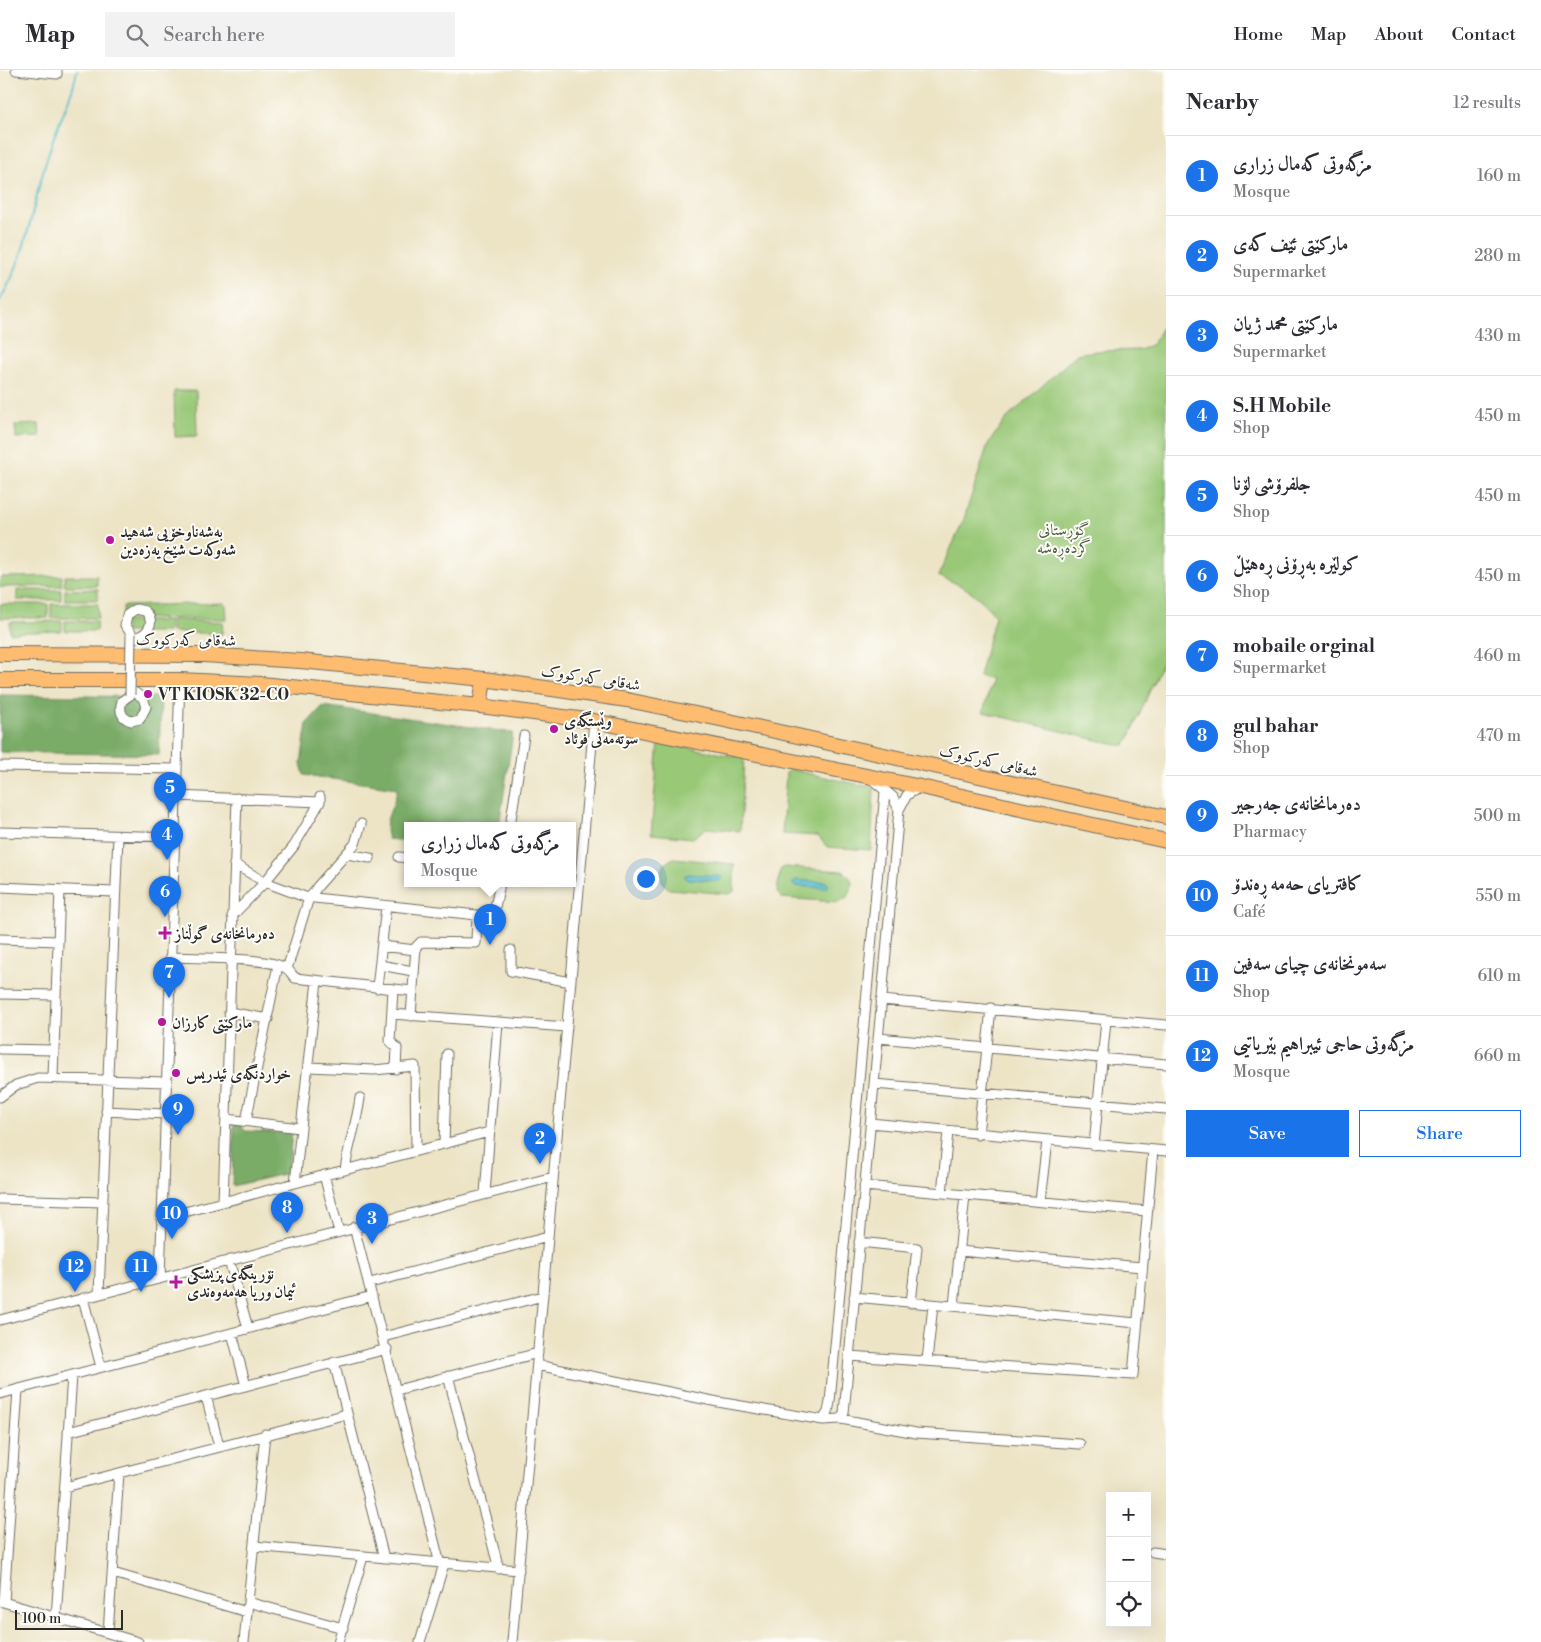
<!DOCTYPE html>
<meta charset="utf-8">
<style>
:root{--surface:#fff;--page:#f2f2f3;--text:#2b2b33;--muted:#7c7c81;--line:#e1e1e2;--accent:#1a73e8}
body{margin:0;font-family:"Libre Bodoni",Amiri,serif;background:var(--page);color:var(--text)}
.controls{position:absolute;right:15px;bottom:15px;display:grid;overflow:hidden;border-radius:0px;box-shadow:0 5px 20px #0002}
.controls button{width:45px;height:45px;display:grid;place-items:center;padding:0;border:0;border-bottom:1px solid var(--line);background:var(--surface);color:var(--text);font:25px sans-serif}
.scale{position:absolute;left:15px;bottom:12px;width:108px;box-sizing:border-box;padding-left:5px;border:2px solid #2b2b2b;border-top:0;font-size:14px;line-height:18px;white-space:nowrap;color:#2b2b2b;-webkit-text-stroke:4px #fdfcf7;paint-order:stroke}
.you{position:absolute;left:645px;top:808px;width:18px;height:18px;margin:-12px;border:4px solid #fff;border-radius:50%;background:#1a73e8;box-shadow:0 0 0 8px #1a73e833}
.badge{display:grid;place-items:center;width:32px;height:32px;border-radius:50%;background:var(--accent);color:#fff;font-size:16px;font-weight:700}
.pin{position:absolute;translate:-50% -41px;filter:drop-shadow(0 1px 2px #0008)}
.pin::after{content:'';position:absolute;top:26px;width:18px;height:15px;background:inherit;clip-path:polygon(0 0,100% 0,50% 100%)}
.popup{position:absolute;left:404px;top:752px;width:172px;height:65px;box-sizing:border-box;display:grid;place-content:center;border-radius:0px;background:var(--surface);filter:drop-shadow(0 1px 4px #0005);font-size:16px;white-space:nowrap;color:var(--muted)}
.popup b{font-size:19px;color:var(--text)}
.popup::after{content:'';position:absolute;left:50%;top:100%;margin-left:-10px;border:10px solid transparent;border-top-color:var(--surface)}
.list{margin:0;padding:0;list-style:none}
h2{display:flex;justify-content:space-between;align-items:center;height:65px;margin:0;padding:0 20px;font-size:21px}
h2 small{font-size:16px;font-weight:400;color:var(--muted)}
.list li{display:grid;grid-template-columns:32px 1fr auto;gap:15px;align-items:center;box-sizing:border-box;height:80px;padding:0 20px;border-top:1px solid var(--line)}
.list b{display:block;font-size:19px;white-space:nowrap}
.list p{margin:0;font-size:16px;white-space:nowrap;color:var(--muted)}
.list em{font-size:16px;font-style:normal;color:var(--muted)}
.actions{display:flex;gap:10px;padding:15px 20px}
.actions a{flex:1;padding:11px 0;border:1px solid var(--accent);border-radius:0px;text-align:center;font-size:18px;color:var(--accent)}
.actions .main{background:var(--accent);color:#fff}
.icon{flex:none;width:28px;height:28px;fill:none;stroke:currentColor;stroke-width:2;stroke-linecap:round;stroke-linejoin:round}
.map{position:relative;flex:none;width:1166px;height:1572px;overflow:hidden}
header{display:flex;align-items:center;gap:30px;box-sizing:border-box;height:70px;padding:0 25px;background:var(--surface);border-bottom:1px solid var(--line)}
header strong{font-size:24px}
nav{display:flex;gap:28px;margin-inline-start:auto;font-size:18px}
.search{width:350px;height:45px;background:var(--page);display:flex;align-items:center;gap:12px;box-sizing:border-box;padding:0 18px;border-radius:0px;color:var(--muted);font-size:19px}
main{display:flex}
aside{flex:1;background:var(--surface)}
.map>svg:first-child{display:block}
.green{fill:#99c877;stroke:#627a51}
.forest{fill:#7aac68;stroke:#526c4a}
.water{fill:#4eb9ca;stroke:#3c727a}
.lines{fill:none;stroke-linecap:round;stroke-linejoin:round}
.stream{stroke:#4eb9ca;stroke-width:2}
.minor-casing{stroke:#6f6c61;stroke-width:11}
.highway-casing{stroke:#6f6c61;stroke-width:16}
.minor{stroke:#fff;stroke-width:9}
.highway{stroke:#febc70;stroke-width:14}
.minor-bridge-casing{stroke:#6f6c61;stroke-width:11;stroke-linecap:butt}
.minor-bridge{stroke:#fff;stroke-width:9}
.poi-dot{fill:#b5179e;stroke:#fdfcf7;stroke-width:2}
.labels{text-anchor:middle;stroke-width:4;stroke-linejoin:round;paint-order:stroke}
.park-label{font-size:16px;fill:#4c5a42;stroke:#fdfcf7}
.poi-label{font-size:16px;font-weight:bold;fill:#2b2b2b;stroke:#fdfcf7;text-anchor:start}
.street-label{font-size:16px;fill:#2b2b2b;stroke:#fdfcf7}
</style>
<header>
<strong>Map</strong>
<div class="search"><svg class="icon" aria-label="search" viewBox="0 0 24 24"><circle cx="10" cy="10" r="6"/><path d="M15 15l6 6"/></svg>Search here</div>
<nav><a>Home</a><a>Map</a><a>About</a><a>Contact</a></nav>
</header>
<main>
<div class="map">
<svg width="1166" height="1572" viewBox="0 0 1166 1572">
<rect width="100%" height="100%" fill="#fdfcf7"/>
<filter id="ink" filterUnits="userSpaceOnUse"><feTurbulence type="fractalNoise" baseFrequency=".02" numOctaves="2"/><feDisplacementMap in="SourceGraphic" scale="10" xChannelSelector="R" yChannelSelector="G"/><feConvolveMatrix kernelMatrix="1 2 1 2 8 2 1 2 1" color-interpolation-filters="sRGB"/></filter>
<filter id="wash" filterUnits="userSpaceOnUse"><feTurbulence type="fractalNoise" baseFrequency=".0096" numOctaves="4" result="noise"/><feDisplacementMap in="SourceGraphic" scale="20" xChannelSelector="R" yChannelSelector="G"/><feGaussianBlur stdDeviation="1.12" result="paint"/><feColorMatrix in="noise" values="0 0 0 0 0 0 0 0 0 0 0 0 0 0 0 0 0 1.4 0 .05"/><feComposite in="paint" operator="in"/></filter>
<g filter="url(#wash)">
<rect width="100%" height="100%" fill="#ede4c6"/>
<!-- green -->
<path class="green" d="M1166,249V583L1129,669L1125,675H1117L983,642L992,610L979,606L995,546C976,522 966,517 938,506L963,452L988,374L1006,349L1077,284L1095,281L1140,280L1153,274Z
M174,321H196L197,366L175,367Z
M39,354L40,367L16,368L15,355Z
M62,506L61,516L0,517V507Z
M65,506H97V516H64Z
M98,519V530H65V520Z
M17,520H61V530H17Z
M224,533L226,535L227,549L123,548V536Z
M0,534H48V548H0Z
M51,534H98V548H51Z
M172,550L223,552L222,564L171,562Z
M62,551V561L10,563V552Z
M65,551H97L96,561H65Z
M125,551H169L168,562H125Z
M659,672L744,688L740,761L706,758L693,768L651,764Z
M789,699L874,718L871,780L827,777L818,766L782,764L786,703Z
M674,788L734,794V821L730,824L669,819C656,809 660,794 674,788Z
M784,797L843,801L851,809C854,820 849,828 838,832L782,828L777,823L780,800Z"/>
<!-- forest -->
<path class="forest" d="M0,625L161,627L159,685L0,682Z
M323,636L513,663L499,756H408L407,771L388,769C381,749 396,737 397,718L304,705L301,693L307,653Z
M234,1054L241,1055L245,1061L292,1063L288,1103L232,1116Z"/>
<!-- water -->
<path class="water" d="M688,804L720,806L722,808L719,811L687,809L684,806Z
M796,810L826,812L829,815L825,818L795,816L792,814Z"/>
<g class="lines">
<!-- stream -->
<path class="stream" d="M0,230C30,181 33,125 52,73C60,48 73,26 77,0"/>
</g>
</g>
<g filter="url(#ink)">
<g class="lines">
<defs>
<path id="minor" d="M16,0L57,4V0
M131,563L125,555L127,545L136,539L145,541C157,554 147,565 133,568
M130,625L122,631C119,640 121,648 131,651L140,649L146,637L143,628L134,622
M0,696L177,699
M869,707L893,727L899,740
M176,726L320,732
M510,756L524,666
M0,762L175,767
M347,784L370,788
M399,787L408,788
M234,794L265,812L305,827L477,845L493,846L500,814
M0,817L114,822
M232,846L265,812L294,776L320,732V727
M0,869L58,871
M382,876L415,880
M511,880V901L571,912
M170,887C193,888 272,887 287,899C290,901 293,906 295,908L412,921
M380,895L413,901
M287,899L308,831L317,817L355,774L361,754
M377,918L386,836
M393,920L390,971L397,978L396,999
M0,924L55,925
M881,930L1166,955
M229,942L268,949
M392,944L567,957
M411,946L416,877L421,872L476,873L477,845
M878,968L1166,994
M0,979L54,980
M309,997L374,1000L415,996L416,1081
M53,1007L60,820
M874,1014L1166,1039
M0,1027L16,1015L38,1008L166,1012
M106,1041L165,1044
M226,1049L300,1058
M246,1051L278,895
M870,1053L1166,1081
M978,1065L991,938
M444,1074L447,984
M1094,1075L1106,950
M345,1100C348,1075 357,1053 360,1028
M324,1105L339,1162
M295,1113L317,911
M864,1116L1147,1141
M942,1123L948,1062
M485,1124L498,952
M0,1129L103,1132
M1040,1131L1047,1071
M223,1132L237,728
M162,1148L489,1062
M354,1157L440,1494
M859,1172L917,1178L911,1233
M959,1181L1142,1197
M229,1190L248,1258
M160,1208L180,610
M370,1213L548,1167
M99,1224L118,766
M854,1227L1137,1253
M83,1228L101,1297
M954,1236L965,1125
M0,1250L553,1107
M232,1263L246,1316
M383,1267L543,1226
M849,1286L1133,1305L1153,1080
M927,1291L933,1235
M334,1292L384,1488
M537,1295L718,1332L823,1350L841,1349L844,1343L899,740L907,725L920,717
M448,1306L499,1499
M397,1320L538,1283
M0,1324L372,1226
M206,1326L219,1376
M841,1349L916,1363L1080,1374
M823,1350L828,1342L830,1332L885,722
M68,1362L387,1279
M65,1417L347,1344
M254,1476L519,1500
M1153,1482L1166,1484
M113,1503L247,1542
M0,1531L138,1572
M4,1532L18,1319
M248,1532L343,1558
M56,1549L72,1305
M108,1563L119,1403
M244,1572L265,1364
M338,1572L363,1487
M420,1572L444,1494
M512,1572L594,651"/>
<path id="highway" d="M0,584L204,585L300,591L484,609L627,630L720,649L1166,747
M0,610H180L261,614L480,636L594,651L921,717L1166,771
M480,636L484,609"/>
</defs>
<!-- minor casing -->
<use href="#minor" class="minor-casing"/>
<!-- highway casing -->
<use href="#highway" class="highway-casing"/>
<!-- minor -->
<use href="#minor" class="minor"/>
<!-- highway -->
<use href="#highway" class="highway"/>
<defs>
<path id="minor-bridge" d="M130,625L131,563"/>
</defs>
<!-- minor-bridge casing -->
<use href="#minor-bridge" class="minor-bridge-casing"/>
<!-- minor-bridge -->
<use href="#minor-bridge" class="minor-bridge"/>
</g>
</g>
<!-- markers -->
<g class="poi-dot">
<circle cx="110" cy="470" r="5"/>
<circle cx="148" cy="624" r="5"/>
<circle cx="554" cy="659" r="5"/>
<path d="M162.5 855.5h5v5h5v5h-5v5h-5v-5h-5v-5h5z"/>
<circle cx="162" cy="952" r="5"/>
<circle cx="176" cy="1003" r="5"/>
<path d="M173.5 1204.5h5v5h5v5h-5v5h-5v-5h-5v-5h5z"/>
</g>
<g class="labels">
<!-- park labels -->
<g class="park-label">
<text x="1064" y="465">گۆڕستانی<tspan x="1064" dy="18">گردەڕەشە</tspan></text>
</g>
<!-- poi labels -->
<g class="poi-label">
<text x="120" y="467">بەشەناوخۆیی شەهید<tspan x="120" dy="18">شەوکەت شێخ یەزەدین</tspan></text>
<text x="158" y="630">VT KIOSK 32-C0</text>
<text x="564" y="656">وێستگەی<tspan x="564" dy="18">سوتەمەنی فوئاد</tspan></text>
<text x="175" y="869">دەرمانخانەی گوڵناز</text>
<text x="172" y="958">مارکێتی کارزان</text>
<text x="186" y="1009">خواردنگەی ئیدریس</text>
<text x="187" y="1209">نۆرینگەی پزیشکی<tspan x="187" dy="18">ئیمان وریا هەمەوەندی</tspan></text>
</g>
<!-- street labels -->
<g class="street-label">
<text transform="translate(186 569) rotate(1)" y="6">شەقامی کەرکووک</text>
<text transform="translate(591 607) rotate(9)" y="6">شەقامی کەرکووک</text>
<text transform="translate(989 690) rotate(13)" y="6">شەقامی کەرکووک</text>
</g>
</g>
</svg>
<div class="controls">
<button>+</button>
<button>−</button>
<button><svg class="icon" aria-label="locate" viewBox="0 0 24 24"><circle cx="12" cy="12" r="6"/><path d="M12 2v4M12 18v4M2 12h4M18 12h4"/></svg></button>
</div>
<div class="scale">100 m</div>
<div class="you"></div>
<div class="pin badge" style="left:490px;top:875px">1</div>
<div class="popup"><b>مزگەوتی کەمال زراری</b>Mosque</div>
<div class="pin badge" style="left:540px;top:1094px">2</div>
<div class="pin badge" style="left:372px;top:1174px">3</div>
<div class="pin badge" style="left:167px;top:790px">4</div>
<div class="pin badge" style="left:170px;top:743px">5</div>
<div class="pin badge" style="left:165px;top:847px">6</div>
<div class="pin badge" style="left:169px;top:928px">7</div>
<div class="pin badge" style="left:287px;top:1163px">8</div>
<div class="pin badge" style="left:178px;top:1065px">9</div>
<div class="pin badge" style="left:172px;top:1169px">10</div>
<div class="pin badge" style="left:141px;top:1222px">11</div>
<div class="pin badge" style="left:75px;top:1222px">12</div>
</div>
<aside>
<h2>Nearby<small>12 results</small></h2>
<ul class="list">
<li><span class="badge">1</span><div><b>مزگەوتی کەمال زراری</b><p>Mosque</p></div><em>160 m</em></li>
<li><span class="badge">2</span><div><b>مارکێتی ئێف کەی</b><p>Supermarket</p></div><em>280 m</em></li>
<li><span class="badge">3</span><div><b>مارکێتی محمد ژیان</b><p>Supermarket</p></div><em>430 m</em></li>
<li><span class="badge">4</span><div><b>S.H Mobile</b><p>Shop</p></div><em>450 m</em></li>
<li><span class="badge">5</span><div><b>جلفرۆشی لۆنا</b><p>Shop</p></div><em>450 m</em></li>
<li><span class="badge">6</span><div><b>کولێرە بەڕۆنی ڕەهێڵ</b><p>Shop</p></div><em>450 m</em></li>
<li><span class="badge">7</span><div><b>mobaile orginal</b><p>Supermarket</p></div><em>460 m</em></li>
<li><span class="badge">8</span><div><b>gul bahar</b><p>Shop</p></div><em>470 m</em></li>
<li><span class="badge">9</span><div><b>دەرمانخانەی جەرجیر</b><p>Pharmacy</p></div><em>500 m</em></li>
<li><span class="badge">10</span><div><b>کافتریای حەمە ڕەندۆ</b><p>Café</p></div><em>550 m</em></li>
<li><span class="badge">11</span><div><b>سەمونخانەی چیای سەفین</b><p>Shop</p></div><em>610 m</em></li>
<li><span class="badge">12</span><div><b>مزگەوتی حاجی ئیبراهیم بێریاتیی</b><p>Mosque</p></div><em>660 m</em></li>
</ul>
<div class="actions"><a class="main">Save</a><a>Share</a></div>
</aside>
</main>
